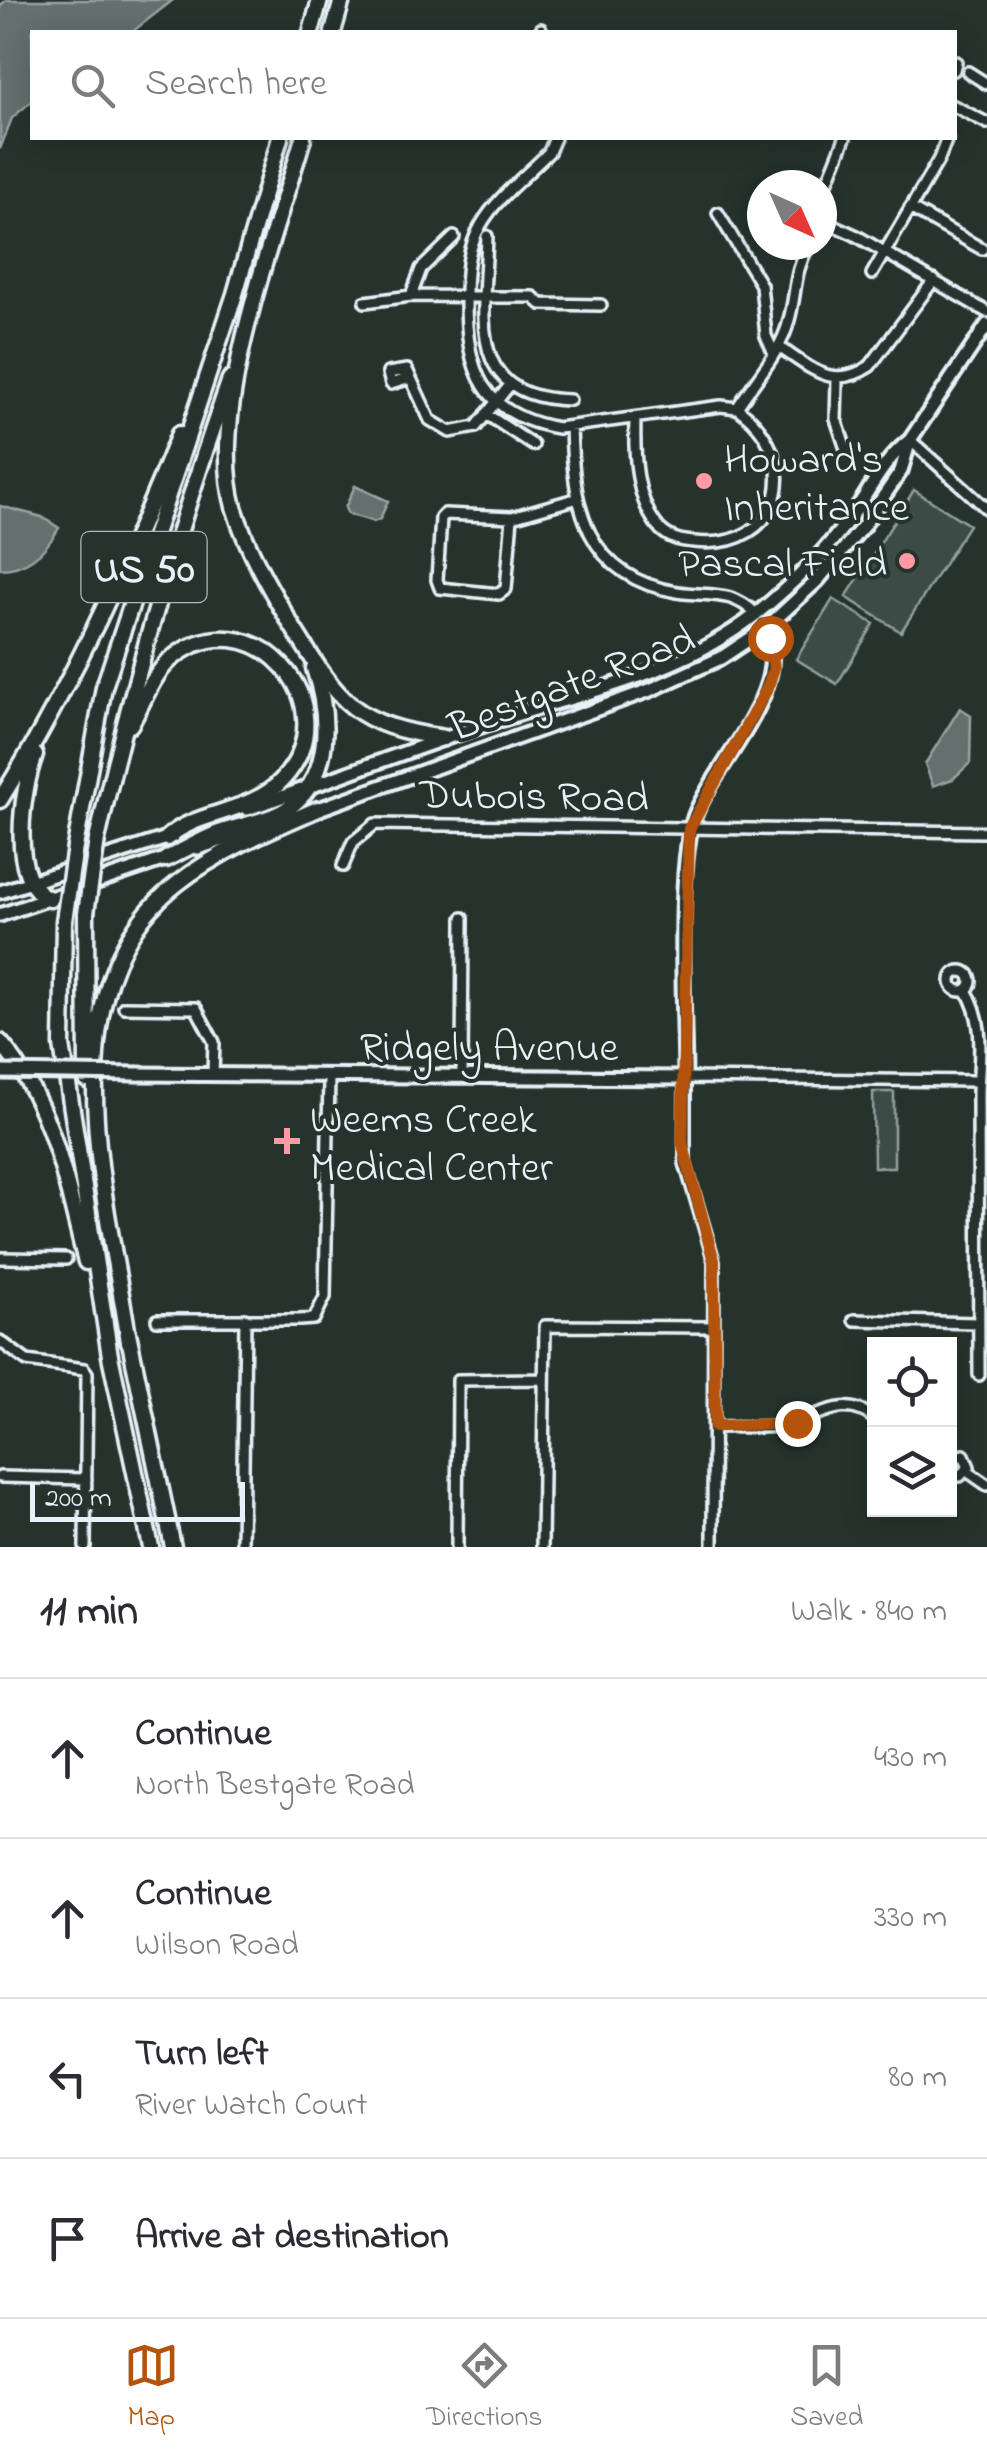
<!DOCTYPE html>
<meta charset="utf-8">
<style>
:root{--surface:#fff;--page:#f2f2f3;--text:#2b2b33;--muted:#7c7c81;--line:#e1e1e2;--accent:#b45309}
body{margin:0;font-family:"Indie Flower",sans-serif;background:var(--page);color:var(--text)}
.controls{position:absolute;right:30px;bottom:30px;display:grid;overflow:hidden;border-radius:0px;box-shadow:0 5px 25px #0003}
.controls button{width:90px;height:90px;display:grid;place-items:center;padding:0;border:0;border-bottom:2px solid var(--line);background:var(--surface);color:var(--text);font:50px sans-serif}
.compass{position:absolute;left:747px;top:170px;width:90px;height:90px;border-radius:50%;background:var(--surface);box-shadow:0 5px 25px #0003;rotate:135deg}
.scale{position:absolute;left:30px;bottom:25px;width:215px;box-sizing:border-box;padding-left:10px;border:5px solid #e8f1f8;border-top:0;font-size:28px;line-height:35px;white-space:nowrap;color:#e8f1f8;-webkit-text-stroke:8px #26332d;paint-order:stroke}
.stop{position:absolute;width:30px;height:30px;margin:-22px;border:8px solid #b45309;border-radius:50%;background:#fff}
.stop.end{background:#b45309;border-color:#fff;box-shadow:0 2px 10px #0008}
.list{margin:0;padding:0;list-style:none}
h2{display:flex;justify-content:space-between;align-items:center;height:130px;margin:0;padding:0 40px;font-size:42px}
h2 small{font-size:32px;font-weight:400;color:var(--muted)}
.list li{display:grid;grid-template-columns:65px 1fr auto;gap:30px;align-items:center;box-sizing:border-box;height:160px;padding:0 40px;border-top:2px solid var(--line)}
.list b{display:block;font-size:38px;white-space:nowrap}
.list p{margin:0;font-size:32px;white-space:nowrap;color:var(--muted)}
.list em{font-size:32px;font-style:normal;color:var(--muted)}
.icon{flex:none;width:55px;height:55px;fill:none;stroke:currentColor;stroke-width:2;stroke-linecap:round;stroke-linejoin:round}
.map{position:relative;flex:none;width:987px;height:1547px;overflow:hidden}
.search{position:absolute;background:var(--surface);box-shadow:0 5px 25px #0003;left:30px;right:30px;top:30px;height:110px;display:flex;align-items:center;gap:25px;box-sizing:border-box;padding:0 35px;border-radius:0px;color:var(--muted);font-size:38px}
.sheet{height:770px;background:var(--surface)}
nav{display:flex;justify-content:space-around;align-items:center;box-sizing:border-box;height:140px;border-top:2px solid var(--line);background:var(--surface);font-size:28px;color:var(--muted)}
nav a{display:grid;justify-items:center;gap:5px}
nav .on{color:var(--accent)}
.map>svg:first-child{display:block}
.green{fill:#3e4b47;stroke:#939ea0;stroke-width:2.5}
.water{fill:#636f6d;stroke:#98a3a5;stroke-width:2.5}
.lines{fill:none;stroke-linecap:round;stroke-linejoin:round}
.minor-casing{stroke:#e8f1f8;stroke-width:16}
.major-casing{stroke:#e8f1f8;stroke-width:19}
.highway-casing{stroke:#e8f1f8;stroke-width:21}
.minor{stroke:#26332d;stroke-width:9}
.major{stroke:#26332d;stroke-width:11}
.highway{stroke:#26332d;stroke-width:14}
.major-bridge-casing{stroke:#e8f1f8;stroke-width:19;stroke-linecap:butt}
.highway-bridge-casing{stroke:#e8f1f8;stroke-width:21;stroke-linecap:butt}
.major-bridge{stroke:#26332d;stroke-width:11}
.highway-bridge{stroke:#26332d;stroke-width:14}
.route{stroke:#b45309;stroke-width:12}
.poi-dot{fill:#ff9aa2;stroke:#26332d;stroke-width:4}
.labels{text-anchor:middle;stroke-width:8;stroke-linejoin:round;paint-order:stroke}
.shield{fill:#26332d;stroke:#aeb8bb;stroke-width:2.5}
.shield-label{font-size:40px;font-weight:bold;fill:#e8f1f8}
.poi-label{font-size:42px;fill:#e8f1f8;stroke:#26332d;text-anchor:start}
.street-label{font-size:42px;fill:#e8f1f8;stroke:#26332d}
</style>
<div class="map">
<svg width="987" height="1547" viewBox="0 0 987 1547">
<rect width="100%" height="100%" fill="#26332d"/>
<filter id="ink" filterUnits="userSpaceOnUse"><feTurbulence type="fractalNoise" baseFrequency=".01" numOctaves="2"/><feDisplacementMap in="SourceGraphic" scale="20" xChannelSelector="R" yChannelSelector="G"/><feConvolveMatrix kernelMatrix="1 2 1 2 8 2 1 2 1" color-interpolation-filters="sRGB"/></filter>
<g filter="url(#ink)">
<!-- green -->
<path class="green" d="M914,490L969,525L901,632L846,597Z
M833,599L874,624L837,684L796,659Z
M873,1092H894V1167H874Z"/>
<!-- water -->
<path class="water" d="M6,0H173L132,32H32V101L12,118L0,149V6Z
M355,486L388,501L380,519L374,522L348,514L345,508Z
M0,506L42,517L59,528C46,551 27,569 0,569Z
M960,708L971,715L970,763L953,779L933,786L925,764Z"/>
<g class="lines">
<defs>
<path id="minor" d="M540,32L541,29
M954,70L956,62
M968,72L987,84
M954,106L987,123
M555,138L549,152C527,175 497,197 481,225C467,249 466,274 466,300C466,371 482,415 558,428L721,406L737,408
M910,208L982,249
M718,213L761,285L766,336L773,351
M822,220L855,235L987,312
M822,221L823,193L845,138
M487,236C485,315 463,398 570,400
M872,274L939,159L947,138
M411,296L421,269L454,237
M365,302L411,296L533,297L541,304L601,305
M779,347C811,368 833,391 870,366L934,280
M410,378L391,384L388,373L407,370L430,420L450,432L476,427L509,386
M837,381L836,419L847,452
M737,408C754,381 782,351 789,320C797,291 793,274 809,245
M486,414L533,445
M635,419C634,453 635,501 660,529C670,539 681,541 694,542C785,552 805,456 737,408
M571,427C573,506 585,577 677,592C709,597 731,589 756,614
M910,440L987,509
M512,517L506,589L499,594L440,588L437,580L441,518L445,514L512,517L575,499
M343,866L353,842L375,824L987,832
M951 981a10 10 0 1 1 20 0a10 10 0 1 1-20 0Z
M966,990C986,1023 979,1057 978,1093L979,1375
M124,1007L196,1008L214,1042L213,1075
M462,1076L463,918
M0,1258L66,1259
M157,1320H300L314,1319L325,1297L329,1077
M854,1320L977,1323
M0,1341L27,1361L84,1369L87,1373L85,1547
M715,1427C736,1426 758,1428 778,1426C814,1422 841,1392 874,1418
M950,1458L964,1455L969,1467L960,1476L950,1472
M967,1471L987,1485
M0,1477L86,1479
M242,1547L245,1319
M457,1547L458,1380L542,1379
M542,1547L545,1326L713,1327
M713,1547L714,1261L685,1163V1078L978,1081"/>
<path id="major" d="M247,809C331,780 413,748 497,721C584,692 682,673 755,615C791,586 828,549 855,511C873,485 884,460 910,440
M313,811L650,690L721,658L766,628L818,580L864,525L901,471L910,440L987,325
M198,848L266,826
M0,892L173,836
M0,915L171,857
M138,1074L685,1078C685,1020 675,855 697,810C722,756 797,682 763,624"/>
<path id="highway" d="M311,32L320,0
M333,32L342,0
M303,138C275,236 207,409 234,507C247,550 271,591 294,629C340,704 355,725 444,738
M130,725C143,704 151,677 170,660C250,591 352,705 282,780C251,814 197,810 167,838
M35,755C22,789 7,882 50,899
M0,800C72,686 129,559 179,434
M97,840C132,684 177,529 230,379
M75,847L104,687L235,294L280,138
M166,859C182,851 198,842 214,835C236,826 267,822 287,809C334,776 329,714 314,668
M86,913L87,1080
M64,921L62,1045L110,1356L151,1547
M0,1042C54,1105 66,1184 86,1262
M128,1333L173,1547
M129,1342C108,1200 43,987 178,883C220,850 270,830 318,809"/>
</defs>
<!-- minor casing -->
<use href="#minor" class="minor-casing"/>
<!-- major casing -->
<use href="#major" class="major-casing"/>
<!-- highway casing -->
<use href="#highway" class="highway-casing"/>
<!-- minor -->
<use href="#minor" class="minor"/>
<!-- major -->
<use href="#major" class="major"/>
<!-- highway -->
<use href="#highway" class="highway"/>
<defs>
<path id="major-bridge" d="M0,1072L138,1074"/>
<path id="highway-bridge" d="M86,913L97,840
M64,921L75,847"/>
</defs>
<!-- major-bridge casing -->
<use href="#major-bridge" class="major-bridge-casing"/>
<!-- highway-bridge casing -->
<use href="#highway-bridge" class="highway-bridge-casing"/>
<!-- major-bridge -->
<use href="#major-bridge" class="major-bridge"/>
<!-- highway-bridge -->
<use href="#highway-bridge" class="highway-bridge"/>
</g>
</g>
<g class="lines" filter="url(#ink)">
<!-- route -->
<path class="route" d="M770,638L774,668L767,689L689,829L682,1142L714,1261L715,1426L797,1423"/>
</g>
<!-- markers -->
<g class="poi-dot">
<circle cx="704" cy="481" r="10"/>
<circle cx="907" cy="561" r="10"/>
<path d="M282 1126h10v10h10v10h-10v10h-10v-10h-10v-10h10z"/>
</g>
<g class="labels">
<!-- shield labels -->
<rect class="shield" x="81.5" y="532" width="125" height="70" rx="8"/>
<g class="shield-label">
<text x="144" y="581">US 50</text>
</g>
<!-- poi labels -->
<g class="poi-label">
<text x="724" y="472">Howard's<tspan x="724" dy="48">Inheritance</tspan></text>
<text x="887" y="576" text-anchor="end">Pascal Field</text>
<text x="310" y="1132">Weems Creek<tspan x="310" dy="48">Medical Center</tspan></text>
</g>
<!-- street labels -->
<g class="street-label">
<text transform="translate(571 681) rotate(-21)" y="15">Bestgate Road</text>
<text transform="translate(534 794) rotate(1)" y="15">Dubois Road</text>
<text x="489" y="1060">Ridgely Avenue</text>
</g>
</g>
</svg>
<div class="controls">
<button><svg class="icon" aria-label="locate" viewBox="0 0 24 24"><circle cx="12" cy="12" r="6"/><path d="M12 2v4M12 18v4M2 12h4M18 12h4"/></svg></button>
<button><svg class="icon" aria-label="layers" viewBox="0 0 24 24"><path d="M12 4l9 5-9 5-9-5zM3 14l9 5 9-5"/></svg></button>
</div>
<svg class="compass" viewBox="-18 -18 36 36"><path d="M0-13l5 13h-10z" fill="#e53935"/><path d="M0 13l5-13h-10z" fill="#7c7c81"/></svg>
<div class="scale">200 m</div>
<div class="stop" style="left:770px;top:638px"></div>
<div class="stop end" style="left:797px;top:1423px"></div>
<div class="search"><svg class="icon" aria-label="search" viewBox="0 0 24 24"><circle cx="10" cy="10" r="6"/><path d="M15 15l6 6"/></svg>Search here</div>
</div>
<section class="sheet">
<h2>11 min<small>Walk · 840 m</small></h2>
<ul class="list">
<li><svg class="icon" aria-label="ahead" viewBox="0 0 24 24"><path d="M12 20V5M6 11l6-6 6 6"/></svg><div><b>Continue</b><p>North Bestgate Road</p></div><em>430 m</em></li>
<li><svg class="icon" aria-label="ahead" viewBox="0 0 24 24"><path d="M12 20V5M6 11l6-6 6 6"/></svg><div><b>Continue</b><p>Wilson Road</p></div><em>330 m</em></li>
<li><svg class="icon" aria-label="left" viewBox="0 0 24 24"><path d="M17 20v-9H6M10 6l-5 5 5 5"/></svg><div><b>Turn left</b><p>River Watch Court</p></div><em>80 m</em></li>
<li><svg class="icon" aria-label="arrive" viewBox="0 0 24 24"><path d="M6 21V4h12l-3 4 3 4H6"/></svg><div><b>Arrive at destination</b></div></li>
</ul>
</section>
<nav>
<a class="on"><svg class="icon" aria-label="map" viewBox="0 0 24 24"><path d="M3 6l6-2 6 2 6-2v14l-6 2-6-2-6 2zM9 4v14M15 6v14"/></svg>Map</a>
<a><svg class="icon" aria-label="directions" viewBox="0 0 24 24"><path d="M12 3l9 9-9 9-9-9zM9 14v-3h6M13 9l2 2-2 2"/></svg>Directions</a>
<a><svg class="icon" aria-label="saved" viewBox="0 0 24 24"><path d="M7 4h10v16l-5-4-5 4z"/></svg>Saved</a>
</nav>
